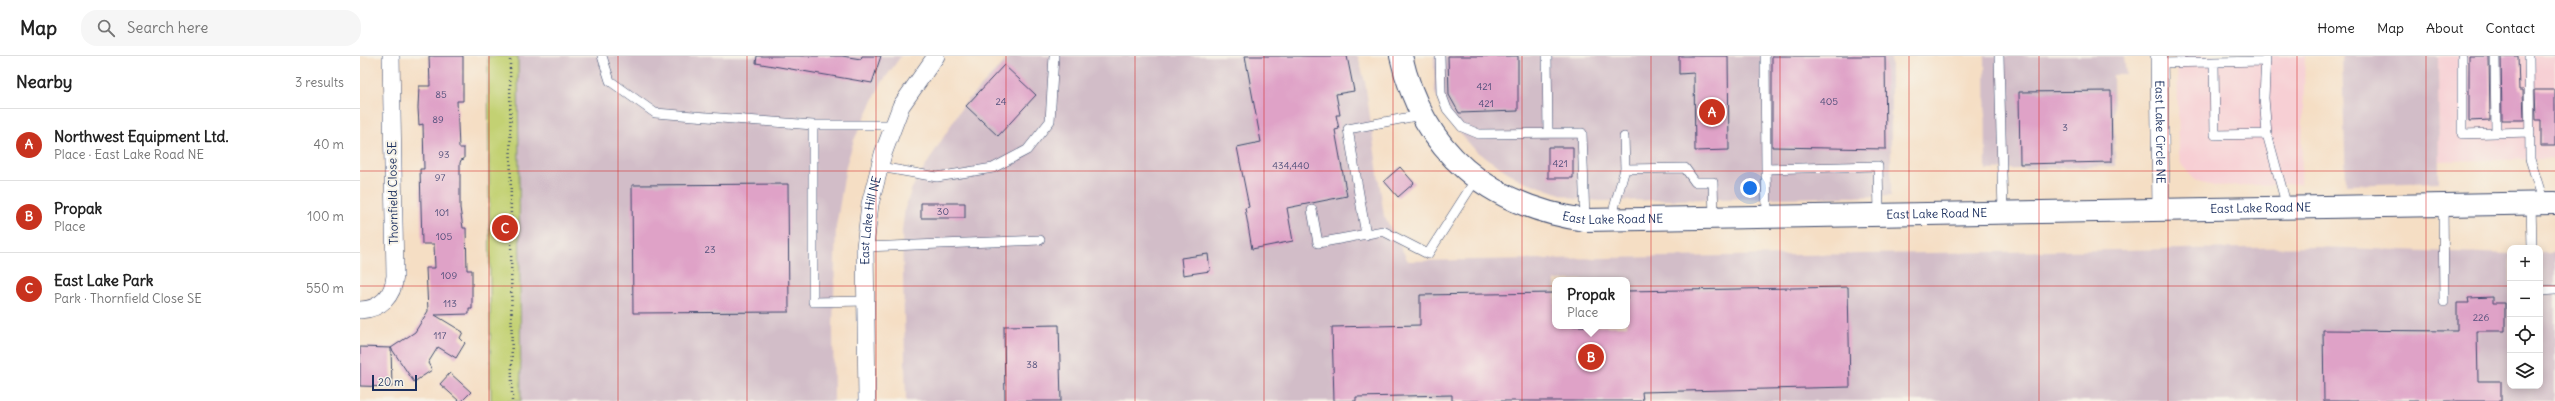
<!DOCTYPE html>
<meta charset="utf-8">
<style>
:root{--surface:#fff;--page:#f6f6f6;--text:#222;--muted:#767676;--line:#e0e0e0;--accent:#c8321e}
body{margin:0;font-family:Delius,sans-serif;background:var(--page);color:var(--text)}
.controls{position:absolute;right:12px;bottom:12px;display:grid;overflow:hidden;border-radius:8px;box-shadow:0 2px 10px #0003}
.controls button{width:36px;height:36px;display:grid;place-items:center;padding:0;border:0;border-bottom:1px solid var(--line);background:var(--surface);color:var(--text);font:20px sans-serif}
.scale{position:absolute;left:12px;bottom:10px;width:45px;box-sizing:border-box;padding-left:4px;border:2px solid #1b2f5e;border-top:0;font-size:11px;line-height:14px;white-space:nowrap;color:#1b2f5e;-webkit-text-stroke:3px #f7f3e8;paint-order:stroke}
.you{position:absolute;left:1390px;top:132px;width:14px;height:14px;margin:-10px;border:3px solid #fff;border-radius:50%;background:#1a73e8;box-shadow:0 0 0 6px #1a73e833}
.badge{display:grid;place-items:center;width:26px;height:26px;border-radius:50%;background:var(--accent);color:#fff;font-size:13px;font-weight:700}
.pin{position:absolute;translate:-50% -50%;border:2px solid #fff;box-shadow:0 1px 4px #0006}
.popup{position:absolute;left:1192px;top:221px;width:78px;height:52px;box-sizing:border-box;display:grid;place-content:center;border-radius:8px;background:var(--surface);filter:drop-shadow(0 1px 3px #0005);font-size:13px;white-space:nowrap;color:var(--muted)}
.popup b{font-size:15px;color:var(--text)}
.popup::after{content:'';position:absolute;left:50%;top:100%;margin-left:-8px;border:8px solid transparent;border-top-color:var(--surface)}
.list{margin:0;padding:0;list-style:none}
h2{display:flex;justify-content:space-between;align-items:center;height:52px;margin:0;padding:0 16px;font-size:17px}
h2 small{font-size:13px;font-weight:400;color:var(--muted)}
.list li{display:grid;grid-template-columns:26px 1fr auto;gap:12px;align-items:center;box-sizing:border-box;height:72px;padding:0 16px;border-top:1px solid var(--line)}
.list b{display:block;font-size:15px;white-space:nowrap}
.list p{margin:0;font-size:13px;white-space:nowrap;color:var(--muted)}
.list em{font-size:13px;font-style:normal;color:var(--muted)}
.icon{flex:none;width:22px;height:22px;fill:none;stroke:currentColor;stroke-width:2;stroke-linecap:round;stroke-linejoin:round}
.map{position:relative;flex:none;width:2195px;height:345px;overflow:hidden}
header{display:flex;align-items:center;gap:24px;box-sizing:border-box;height:56px;padding:0 20px;background:var(--surface);border-bottom:1px solid var(--line)}
header strong{font-size:19px}
nav{display:flex;gap:22px;margin-inline-start:auto;font-size:14px}
.search{width:280px;height:36px;background:var(--page);display:flex;align-items:center;gap:10px;box-sizing:border-box;padding:0 14px;border-radius:16px;color:var(--muted);font-size:15px}
main{display:flex}
aside{flex:1;background:var(--surface)}
.map>svg:first-child{display:block}
.built{fill:#f7cfd4}
.industrial{fill:#d2bdc8;fill-rule:evenodd}
.green{fill:#c3d173;stroke:#6f8068}
.building{fill:#dfa2c7}
.lines{fill:none;stroke-linecap:round;stroke-linejoin:round}
.lane-casing{stroke:#3c496d;stroke-width:10}
.street-casing{stroke:#3c496d;stroke-width:18}
.secondary-casing{stroke:#3c496d;stroke-width:24}
.path{stroke:#3c496d;stroke-width:2.5;stroke-dasharray:1 3;stroke-linecap:butt}
.lane{stroke:#fff;stroke-width:9}
.street{stroke:#fff;stroke-width:17}
.secondary{stroke:#fff;stroke-width:22}
.grid{fill:none;stroke:#d62828;stroke-width:1;stroke-opacity:0.55}
.labels{text-anchor:middle;stroke-width:4;stroke-linejoin:round;paint-order:stroke}
.number-label{font-size:10px;fill:#4c4c78}
.street-label{font-size:12px;fill:#1b2f5e;stroke:#f7f3e8}
</style>
<header>
<strong>Map</strong>
<div class="search"><svg class="icon" aria-label="search" viewBox="0 0 24 24"><circle cx="10" cy="10" r="6"/><path d="M15 15l6 6"/></svg>Search here</div>
<nav><a>Home</a><a>Map</a><a>About</a><a>Contact</a></nav>
</header>
<main>
<aside>
<h2>Nearby<small>3 results</small></h2>
<ul class="list">
<li><span class="badge">A</span><div><b>Northwest Equipment Ltd.</b><p>Place · East Lake Road NE</p></div><em>40 m</em></li>
<li><span class="badge">B</span><div><b>Propak</b><p>Place</p></div><em>100 m</em></li>
<li><span class="badge">C</span><div><b>East Lake Park</b><p>Park · Thornfield Close SE</p></div><em>550 m</em></li>
</ul>
</aside>
<div class="map">
<svg width="2195" height="345" viewBox="0 0 2195 345">
<rect width="100%" height="100%" fill="#f7f3e8"/>
<filter id="ink" filterUnits="userSpaceOnUse"><feTurbulence type="fractalNoise" baseFrequency=".025" numOctaves="2"/><feDisplacementMap in="SourceGraphic" scale="8" xChannelSelector="R" yChannelSelector="G"/><feConvolveMatrix kernelMatrix="1 2 1 2 8 2 1 2 1" color-interpolation-filters="sRGB"/></filter>
<filter id="wash" filterUnits="userSpaceOnUse"><feTurbulence type="fractalNoise" baseFrequency=".012" numOctaves="4" result="noise"/><feDisplacementMap in="SourceGraphic" scale="16" xChannelSelector="R" yChannelSelector="G"/><feGaussianBlur stdDeviation="0.9" result="paint"/><feColorMatrix in="noise" values="0 0 0 0 0 0 0 0 0 0 0 0 0 0 0 0 0 1.4 0 .05"/><feComposite in="paint" operator="in"/></filter>
<g filter="url(#wash)">
<rect width="100%" height="100%" fill="#f5dec4"/>
<!-- built -->
<path class="built" d="M1817,0H1945L1941,128L1849,130L1832,121L1821,108L1819,98Z
M2078,0H2195V103L2079,105Z"/>
<!-- industrial -->
<path class="industrial" d="M158,0H541L521,28L494,84L486,110L476,171L473,271L474,345H161Z
M650,0H998L1005,26L1024,160L1048,205L1957,191L2150,198V330H2180V197H2195V345H546L542,175L545,152L552,132L604,48ZM1195,224H1267V270H1195Z
M1074,0H1531V140L1241,145L1215,143L1158,123L1117,96L1087,63L1075,37Z
M1625,0H1764L1766,19H1753L1755,110L1626,114Z
M1982,0H2078L2079,126L1986,129Z"/>
<!-- green -->
<path class="green" d="M128,0H158L161,345H131Z"/>
<g id="blocks">
<!-- building -->
<path class="building" d="M69,0H103V45H97L99,92H104V103L101,104L100,107V152L103,172H106L107,214H112V253H109V258L75,259L103,276L100,282L105,287L96,302L78,291L68,307L72,314L54,326L31,292L32,331L0,330V291L31,292L55,276L68,255L66,212H75L74,188H62L60,113H64L63,68L59,69L58,52L59,30H70Z
M397,0H482L501,3L502,0H521L512,27L396,7Z
M885,0H987L994,35L976,38L980,59H976L979,73L975,74L987,140L927,152L933,185L892,193L885,152L889,151L877,91L901,86Z
M1088,0H1158V55L1099,57L1089,39Z
M1319,0H1368L1369,94L1335,95L1334,17L1319,18Z
M1412,0H1525L1526,93L1412,91Z
M2109,0H2129L2130,64L2109,65Z
M2141,0H2158L2159,34H2163L2164,64H2142Z
M644,9L676,39L638,80L606,50Z
M2175,34H2195V90H2181V64H2176Z
M1751,35L1752,106L1660,108L1659,36Z
M1188,91H1213V122H1188Z
M1040,111L1054,127L1038,141L1024,125Z
M428,128L429,256L273,257L272,129Z
M561,147H605V162H561Z
M848,198L850,215L823,219L821,202Z
M1488,231L1490,331L1282,336L1283,345H1092V339L996,341V345H974L972,271L1060,269V239L1195,237V270H1267V235Z
M2133,241V247H2145V275H2117L2118,325H2141V345H1964L1963,274L2097,275V247H2109L2108,242Z
M699,269L701,345H645L644,270Z
M90,317L111,336L102,345H99L80,328Z"/>
</g>
</g>
<g filter="url(#ink)">
<use href="#blocks" fill-opacity="0" stroke="#3c496d" stroke-width="1"/>
<g class="lines">
<defs>
<path id="lane" d="M242,0L250,25L295,57L453,69
M1080,0L1081,37L1087,53L1102,71L1119,78L1222,77L1225,164
M1187,0L1188,77
M1405,0L1406,113
M1639,0L1643,156
M1906,0L1904,42L1907,78L1927,151
M2102,0V78L2170,76
M2135,0L2136,77
M2169,0L2170,103L2184,147
M1854,6L1855,79L1907,78
M1799,7L1906,5
M520,111L577,121L633,112L667,94L690,65L694,0
M1265,113L1325,112L1335,126H1353L1354,162
M2171,147L2172,192
M2083,148L2084,246
M952,154L958,187L1023,175L1068,198L1116,123
M1407,160L1406,113L1518,110L1519,158
M1251,163L1265,113L1264,81
M1006,179L988,73L1061,59
M505,191L680,184
M2180,235L2195,234
M506,245L453,246V69H534"/>
<g id="street">
<path id="s1" d="M1799,0L1801,153"/>
<path d="M0,254C21,253 33,240 35,220L31,0"/>
<path id="s2" d="M507,345L505,191L510,148L523,98L541,50L576,0"/>
</g>
<g id="secondary">
<path id="s3" d="M1041,0C1063,97 1129,150 1225,164L2195,147"/>
</g>
</defs>
<!-- lane casing -->
<use href="#lane" class="lane-casing"/>
<!-- street casing -->
<use href="#street" class="street-casing"/>
<!-- secondary casing -->
<use href="#secondary" class="secondary-casing"/>
<!-- path -->
<path class="path" d="M150,0L152,345"/>
<!-- lane -->
<use href="#lane" class="lane"/>
<!-- street -->
<use href="#street" class="street"/>
<!-- secondary -->
<use href="#secondary" class="secondary"/>
</g>
</g>
<!-- grid -->
<path class="grid" d="M129,0V345M258,0V345M387,0V345M516,0V345M646,0V345M775,0V345M904,0V345M1033,0V345M1162,0V345M1291,0V345M1420,0V345M1549,0V345M1679,0V345M1808,0V345M1937,0V345M2066,0V345M0,115H2195M0,230H2150M2180,230H2195"/>
<g class="labels">
<!-- number labels -->
<g class="number-label">
<text x="1124" y="34">421</text>
<text x="81" y="42">85</text>
<text x="641" y="49">24</text>
<text x="1469" y="49">405</text>
<text x="1126" y="51">421</text>
<text x="78" y="67">89</text>
<text x="1705" y="75">3</text>
<text x="84" y="102">93</text>
<text x="1200" y="111">421</text>
<text x="931" y="113">434,440</text>
<text x="80" y="125">97</text>
<text x="583" y="159">30</text>
<text x="82" y="160">101</text>
<text x="84" y="184">105</text>
<text x="350" y="197">23</text>
<text x="89" y="223">109</text>
<text x="90" y="251">113</text>
<text x="2121" y="265">226</text>
<text x="80" y="283">117</text>
<text x="672" y="312">38</text>
</g>
<!-- street labels -->
<g class="street-label">
<text dy="4" stroke="none"><textPath href="#s1" startOffset="76">East Lake Circle NE</textPath></text>
<text transform="translate(33 137) rotate(-91)" y="4">Thornfield Close SE</text>
<text dy="4" stroke="none"><textPath href="#s3" startOffset="940">East Lake Road NE</textPath></text>
<text dy="4" stroke="none"><textPath href="#s3" startOffset="616">East Lake Road NE</textPath></text>
<text dy="4" stroke="none"><textPath href="#s3" startOffset="292">East Lake Road NE</textPath></text>
<text dy="4" stroke="none"><textPath href="#s2" startOffset="181">East Lake Hill NE</textPath></text>
</g>
</g>
</svg>
<div class="controls">
<button>+</button>
<button>−</button>
<button><svg class="icon" aria-label="locate" viewBox="0 0 24 24"><circle cx="12" cy="12" r="6"/><path d="M12 2v4M12 18v4M2 12h4M18 12h4"/></svg></button>
<button><svg class="icon" aria-label="layers" viewBox="0 0 24 24"><path d="M12 4l9 5-9 5-9-5zM3 14l9 5 9-5"/></svg></button>
</div>
<div class="scale">20 m</div>
<div class="you"></div>
<div class="pin badge" style="left:1352px;top:56px">A</div>
<div class="pin badge" style="left:1231px;top:301px">B</div>
<div class="popup"><b>Propak</b>Place</div>
<div class="pin badge" style="left:145px;top:172px">C</div>
</div>
</main>
